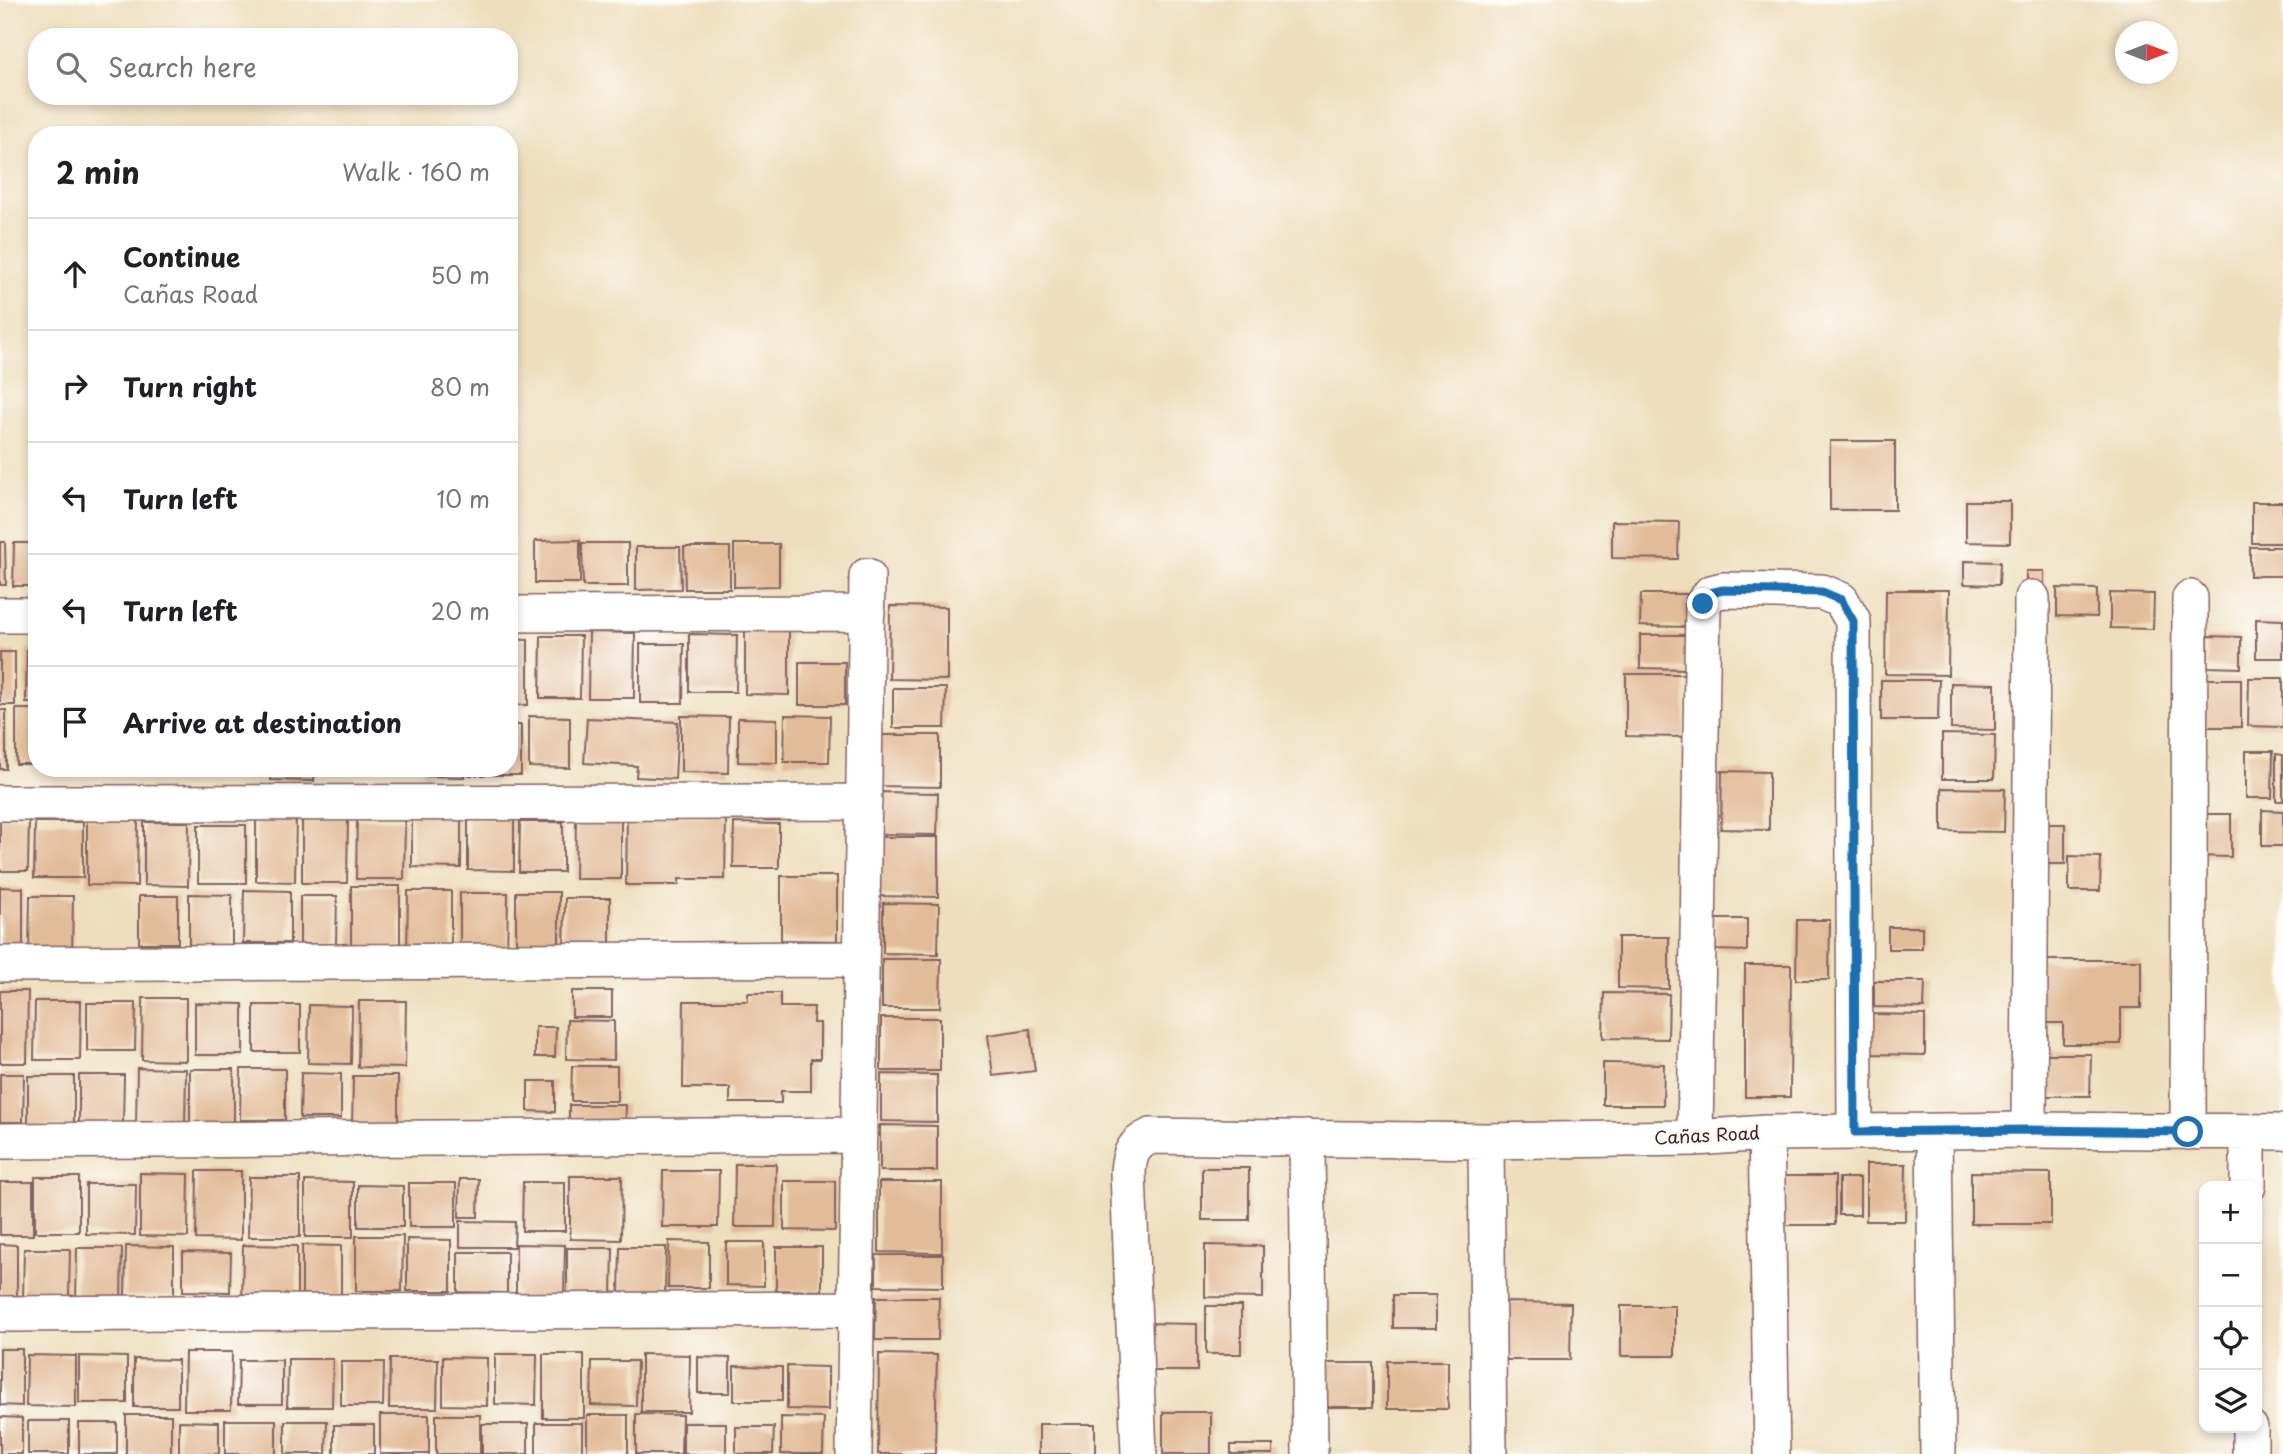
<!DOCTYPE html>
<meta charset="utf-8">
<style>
:root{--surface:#fff;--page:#f2f2f2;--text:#202124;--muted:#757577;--line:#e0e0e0}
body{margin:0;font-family:"Playpen Sans",sans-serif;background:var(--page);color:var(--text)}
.controls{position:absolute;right:21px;bottom:21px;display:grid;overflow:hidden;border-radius:14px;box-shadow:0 4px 10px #0003}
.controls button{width:63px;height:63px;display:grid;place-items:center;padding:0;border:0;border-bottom:2px solid var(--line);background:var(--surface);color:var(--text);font:35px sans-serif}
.compass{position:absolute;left:2115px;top:21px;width:63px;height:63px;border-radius:50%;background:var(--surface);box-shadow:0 4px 10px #0003;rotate:90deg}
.stop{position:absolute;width:21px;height:21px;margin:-16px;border:5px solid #1f6fb2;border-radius:50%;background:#fff}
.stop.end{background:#1f6fb2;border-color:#fff;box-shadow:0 2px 7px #0008}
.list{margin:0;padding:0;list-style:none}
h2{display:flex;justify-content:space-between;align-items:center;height:91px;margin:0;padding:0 28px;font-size:30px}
h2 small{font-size:23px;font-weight:400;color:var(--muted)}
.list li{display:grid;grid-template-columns:46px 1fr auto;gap:21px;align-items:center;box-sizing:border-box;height:112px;padding:0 28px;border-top:2px solid var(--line)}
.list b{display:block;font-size:26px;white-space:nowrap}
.list p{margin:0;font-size:23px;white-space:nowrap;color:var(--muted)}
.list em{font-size:23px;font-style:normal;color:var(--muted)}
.icon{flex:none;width:38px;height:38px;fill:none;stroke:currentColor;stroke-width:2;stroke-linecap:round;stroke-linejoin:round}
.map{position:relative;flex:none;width:2283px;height:1454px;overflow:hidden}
.search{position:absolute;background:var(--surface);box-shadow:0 4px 10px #0003;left:28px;top:28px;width:490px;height:77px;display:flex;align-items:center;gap:18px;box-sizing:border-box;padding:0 24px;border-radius:28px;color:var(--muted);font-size:26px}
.panel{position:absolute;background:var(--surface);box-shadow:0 4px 10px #0003;left:28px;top:126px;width:490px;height:651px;border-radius:28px}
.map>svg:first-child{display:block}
.building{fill:#e2bb98}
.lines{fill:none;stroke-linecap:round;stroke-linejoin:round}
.street-casing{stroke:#83625e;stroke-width:38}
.street{stroke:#fff;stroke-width:35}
.route{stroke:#1f6fb2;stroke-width:9}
.labels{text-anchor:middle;stroke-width:5;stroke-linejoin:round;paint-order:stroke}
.street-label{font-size:18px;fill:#4a1f2b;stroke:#fdfcf7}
</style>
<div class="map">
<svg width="2283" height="1454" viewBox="0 0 2283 1454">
<rect width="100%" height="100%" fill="#fdfcf7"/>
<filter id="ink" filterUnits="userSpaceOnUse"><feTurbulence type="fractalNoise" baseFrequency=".0143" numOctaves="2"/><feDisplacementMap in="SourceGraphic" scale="14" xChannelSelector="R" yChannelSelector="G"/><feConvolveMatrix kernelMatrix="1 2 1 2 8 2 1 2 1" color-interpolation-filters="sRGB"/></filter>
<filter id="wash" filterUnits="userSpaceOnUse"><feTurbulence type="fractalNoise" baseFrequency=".00686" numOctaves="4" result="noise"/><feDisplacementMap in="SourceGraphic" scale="28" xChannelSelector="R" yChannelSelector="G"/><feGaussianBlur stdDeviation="1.57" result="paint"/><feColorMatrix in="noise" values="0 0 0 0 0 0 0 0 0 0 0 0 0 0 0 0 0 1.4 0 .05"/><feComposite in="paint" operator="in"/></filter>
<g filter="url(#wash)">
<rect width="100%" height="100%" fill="#eedebd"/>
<g id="blocks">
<!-- building -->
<path class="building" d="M1830,441H1895V510H1830Z
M1966,501H2010V543L1966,542Z
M2252,502H2283V543H2252Z
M1612,521L1679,522L1678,559L1612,558Z
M580,540V583H535V541Z
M0,542H5L6,585H0Z
M14,543H37V586H13Z
M582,543H628V586H583Z
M734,544H779V586L734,587Z
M636,547H680L681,589L636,590Z
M684,547H730V589H685Z
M2250,547H2283V576H2250Z
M1964,561L2000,562L1999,585L1964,584Z
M2026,571H2044V588H2026Z
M2057,588L2097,589V617L2057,616Z
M1886,590H1949L1948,675L1885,674Z
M2110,593L2154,594L2153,629L2110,628Z
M1641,594H1689V627L1640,626Z
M890,606L947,607V680L889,679Z
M2256,619L2283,620V658H2256Z
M745,631H789V695L745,694Z
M589,632L635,633L634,698H588Z
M689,634L737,635L736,692H689Z
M1640,635H1686V669L1640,668Z
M541,636H581L580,698H540Z
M2208,636L2241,637V668L2207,667Z
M509,639L528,640V705H509Z
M640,644H684L683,703H640Z
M27,649H37V703H26Z
M0,652H15V705H0Z
M799,662H845V705H799Z
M1626,674H1685L1684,737L1626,736Z
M2249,678H2283V727L2248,726Z
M2204,679H2241V727H2203Z
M1881,680H1939L1938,720H1881Z
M1951,683L1995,684V730L1951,729Z
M893,688H946L945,728H893Z
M16,709H37V764H16Z
M0,710H6V769H0Z
M785,715L830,716L829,762H784Z
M529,716L570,717V768L529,767Z
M681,716L729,717L728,773L681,772Z
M587,718L678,722L675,779L636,777L637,766L584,763Z
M738,718L777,719V763L738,762Z
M509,725H521V775H470V768H509Z
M1942,734L1995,735L1994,779H1942Z
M876,735H940V787L876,786Z
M2246,751H2273L2272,798H2246Z
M2276,754L2283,755V801H2276Z
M271,768H315L314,781L271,780Z
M422,768H464V777L422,776Z
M1722,771L1769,772V830L1721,829Z
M1942,788L2005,789L2004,832L1942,831Z
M876,792L938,793L937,835L876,834Z
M2262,810L2283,811V846H2262Z
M256,811H296L295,882L256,881Z
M412,813H461V868L412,867Z
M627,814L726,817L725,879H679V885H626Z
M2194,814H2231V857L2194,856Z
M0,816L29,817L28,871H0Z
M87,818H138L137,886L87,885Z
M302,818H348L347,883H302Z
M468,818H514V871L468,870Z
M576,818H621V879H575Z
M357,819L405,820L404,879H356Z
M35,822H83V878H34Z
M144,822H189L188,886L144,885Z
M520,822H563V872H519Z
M734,823L779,824V868H733Z
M2037,824H2065V864H2037Z
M198,825H246V883H198Z
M878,837H938V897L877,896Z
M2069,856L2101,857L2100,891H2069Z
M781,876H837V941L781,940Z
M351,886H400V947H351Z
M0,887L23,888V958H0Z
M244,890L290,891V943H243Z
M408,891H451V956L407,955Z
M516,892H559V953H516Z
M460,893H508L507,961L460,960Z
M189,894L232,895V948H189Z
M30,896H73L72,957H29Z
M139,896H178V943H139Z
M300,896H337L336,944H300Z
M565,898H610V957L564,956Z
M883,903L939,904L938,954L883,953Z
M1716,919H1747V951L1716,950Z
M1797,920H1830L1829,980H1796Z
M1888,927H1922V949H1888Z
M1618,937H1669V989L1618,988Z
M882,959H941L940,1008H882Z
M2037,960H2141V1008H2121V1044H2063V1023H2037Z
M1745,965H1791L1790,1097H1745Z
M1874,981H1925L1924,1008L1874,1007Z
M0,991H28L27,1063H0Z
M572,991H612V1017H572Z
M748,993H780V1007H814L813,1023H820V1059H811V1091H781V1103H730V1088H683L684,1001H748Z
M1604,993L1669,994L1668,1039L1603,1038Z
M143,998H186V1061L142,1060Z
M35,1001H81L80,1060H34Z
M359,1001H406L405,1068L358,1067Z
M87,1003H136L135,1051H87Z
M195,1003L243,1004V1055H195Z
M254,1005H300V1052H254Z
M309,1005L352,1006L351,1064L308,1063Z
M1867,1014L1925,1015V1055L1867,1054Z
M881,1018H940V1071H881Z
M567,1020L614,1021V1060L566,1059Z
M535,1027H556L555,1057H535Z
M1030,1029L1035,1071L993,1076L988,1035Z
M2034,1054H2091L2090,1096H2034Z
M1603,1063L1664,1064L1663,1105H1603Z
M572,1066H617V1101H571Z
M137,1068L186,1069L185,1127H136Z
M190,1069H234V1123H190Z
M241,1069H285V1120H240Z
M301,1073L341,1074V1118H300Z
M0,1074H24L23,1122H0Z
M881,1074L937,1075V1122L881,1121Z
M79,1075H124L123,1123H79Z
M28,1076H74V1126H28Z
M353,1076H398V1128H352Z
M528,1081H555V1112L528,1111Z
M569,1105H626L625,1134L569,1133Z
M880,1125L937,1126V1171H880Z
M735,1164H776L775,1227H734Z
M1866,1164H1906L1905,1221H1866Z
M1202,1168H1249V1220H1202Z
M197,1171H241V1240L196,1239Z
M663,1171H719L718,1227H662Z
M1971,1172L2051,1173V1224H1971Z
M140,1173L189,1174L188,1237L140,1236Z
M570,1176H622L621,1240L570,1239Z
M1774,1176H1835V1225H1773Z
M35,1177H79V1232H35Z
M249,1177H300V1237H248Z
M1839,1178H1860V1215H1839Z
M460,1179H479L478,1217H459Z
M305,1181L353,1182V1237H305Z
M784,1181H835V1231L784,1230Z
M0,1182H33V1235H0Z
M523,1182H565V1231H522Z
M879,1182H942V1253L879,1252Z
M409,1183H456V1227H409Z
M86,1184H136L135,1235L86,1234Z
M358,1185L403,1186V1227H358Z
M460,1221L515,1222L514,1247H460Z
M356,1236H403L402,1291H356Z
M407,1239L451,1240V1291H407Z
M669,1241L709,1242V1288H668Z
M726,1242H764V1286L726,1285Z
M0,1244L17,1245V1297H0Z
M516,1244L565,1245L564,1299H516Z
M243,1245L297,1246V1311L242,1310Z
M302,1245L341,1246V1295L302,1294Z
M1205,1245L1263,1246V1298L1205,1297Z
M126,1246L174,1247V1296H125Z
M620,1247H666L665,1296L619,1295Z
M776,1247H822V1291L776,1290Z
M77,1248H122L121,1302H76Z
M567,1248H613L612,1296H567Z
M24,1249H70L69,1297H23Z
M183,1252L231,1253L230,1292L183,1291Z
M458,1252H507V1293L458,1292Z
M876,1255H943V1287L876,1286Z
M1393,1295H1436V1328H1393Z
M876,1297H939L938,1340H875Z
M1499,1302L1571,1303L1570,1360H1499Z
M1206,1306H1241V1354H1206Z
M1621,1306H1675V1356H1621Z
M1143,1323L1197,1324V1371H1143Z
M0,1349H22V1406L0,1405Z
M185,1352H232L231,1410H184Z
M495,1354H537L536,1405L495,1404Z
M543,1354H584V1418H543Z
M641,1354L690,1355L689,1412H641Z
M879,1354L937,1355L935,1454H878Z
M27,1355L76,1356V1407L26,1406Z
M79,1356L127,1357V1403H79Z
M443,1357L487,1358V1406L443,1405Z
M698,1357L730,1358V1393H698Z
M134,1359L178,1360V1407H134Z
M288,1359H333L332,1407H287Z
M390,1359H438L437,1408H389Z
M239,1360H282V1404H238Z
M592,1361H637L636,1406L591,1405Z
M1387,1361H1448V1409H1387Z
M341,1362H384L383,1406H341Z
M1326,1363H1373V1407H1326Z
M734,1366L782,1367V1401H734Z
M787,1366L828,1367V1410L787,1409Z
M1163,1412H1211V1454H1163Z
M636,1414L682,1415L681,1454H636Z
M126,1415H171V1454H126Z
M380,1415H429V1454H380Z
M436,1415H480V1454H436Z
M587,1415H628V1454H587Z
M0,1417L22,1418V1454H0Z
M781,1417L824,1418L823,1454H781Z
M225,1420H276V1454H225Z
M28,1421H69V1454H28Z
M179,1421L219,1422V1454H179Z
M285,1421H327L326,1454H285Z
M79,1423H117V1454H79Z
M536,1423H582V1454H536Z
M683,1423H726V1454H683Z
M482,1424H528V1454H482Z
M1039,1424H1095V1454H1039Z
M334,1425H374V1454H334Z
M736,1427H774L773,1454H736Z
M1231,1445H1273V1454H1231Z"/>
</g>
</g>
<g filter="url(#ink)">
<use href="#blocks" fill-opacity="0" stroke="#83625e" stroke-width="2"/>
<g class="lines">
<defs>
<path id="street" d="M509,614L867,613
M0,615H37
M0,803L864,802
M0,964L861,959
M2029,1130L2032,598
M1934,1132L1938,1454
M2188,1132L2190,598
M2248,1132V1186
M1766,1133L1772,1454
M1307,1138L1310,1454
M1695,1138L1703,604L1711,593L1723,590L1822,592L1841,600L1853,621L1855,1132
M0,1141L859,1135
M1486,1141L1489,1454
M0,1314L856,1309
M2250,1428V1454
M854,1454L867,576
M1139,1454L1128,1172C1129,1154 1134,1143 1151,1136L1486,1141L1695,1138L1766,1133L2029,1130L2283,1132"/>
</defs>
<!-- street casing -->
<use href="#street" class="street-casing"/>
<!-- street -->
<use href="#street" class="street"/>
</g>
</g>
<g class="lines" filter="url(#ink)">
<!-- route -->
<path class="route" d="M1703,604L1710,593L1723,590L1822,592L1841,600L1853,621L1855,1132L2029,1130L2188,1132"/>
</g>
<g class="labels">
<!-- street labels -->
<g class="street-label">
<text transform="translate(1707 1136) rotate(-3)" y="6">Cañas Road</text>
</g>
</g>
</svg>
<div class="controls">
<button>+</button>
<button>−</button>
<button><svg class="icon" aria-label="locate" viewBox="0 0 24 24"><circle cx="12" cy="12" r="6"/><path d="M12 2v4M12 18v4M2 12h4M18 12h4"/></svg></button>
<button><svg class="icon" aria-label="layers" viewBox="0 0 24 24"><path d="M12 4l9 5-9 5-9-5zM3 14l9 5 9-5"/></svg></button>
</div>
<svg class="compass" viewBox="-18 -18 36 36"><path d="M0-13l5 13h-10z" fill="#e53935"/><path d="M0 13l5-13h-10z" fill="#757577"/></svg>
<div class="stop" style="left:2188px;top:1132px"></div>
<div class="stop end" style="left:1703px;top:604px"></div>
<div class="search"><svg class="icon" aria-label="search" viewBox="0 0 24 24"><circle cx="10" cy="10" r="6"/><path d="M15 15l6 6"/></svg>Search here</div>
<section class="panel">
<h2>2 min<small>Walk · 160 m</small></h2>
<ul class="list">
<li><svg class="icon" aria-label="ahead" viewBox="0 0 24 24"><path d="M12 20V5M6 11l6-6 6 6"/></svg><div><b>Continue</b><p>Cañas Road</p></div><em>50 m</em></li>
<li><svg class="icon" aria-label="right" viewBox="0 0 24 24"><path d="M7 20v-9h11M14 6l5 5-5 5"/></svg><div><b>Turn right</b></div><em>80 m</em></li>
<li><svg class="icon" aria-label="left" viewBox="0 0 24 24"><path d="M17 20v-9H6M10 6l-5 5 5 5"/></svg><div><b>Turn left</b></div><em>10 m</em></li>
<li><svg class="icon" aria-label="left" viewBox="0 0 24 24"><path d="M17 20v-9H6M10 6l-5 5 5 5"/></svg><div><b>Turn left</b></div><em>20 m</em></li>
<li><svg class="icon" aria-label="arrive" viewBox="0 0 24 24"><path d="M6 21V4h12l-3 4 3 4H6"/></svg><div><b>Arrive at destination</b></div></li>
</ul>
</section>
</div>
